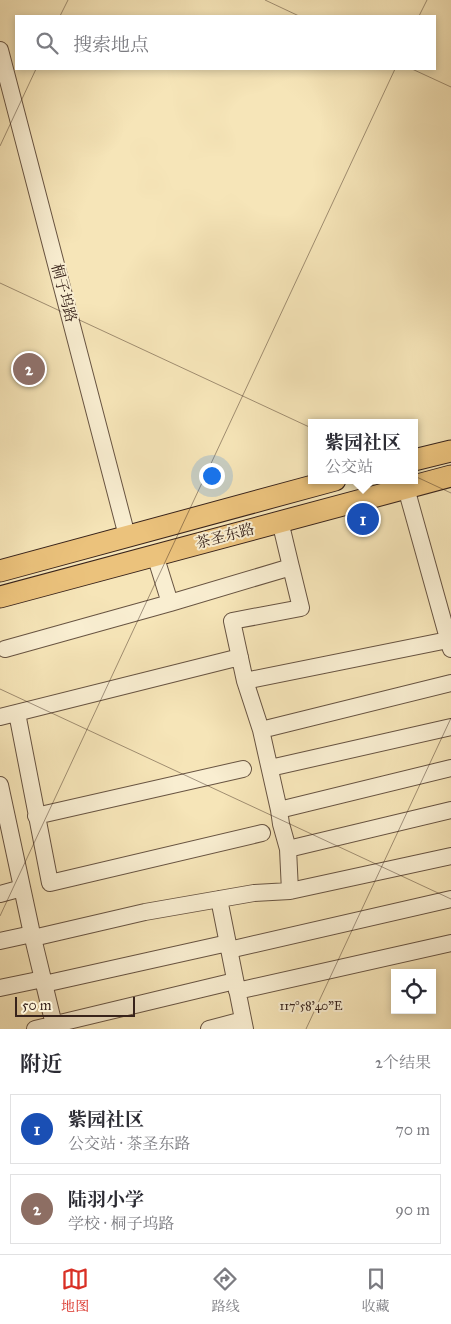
<!DOCTYPE html>
<html lang="zh">
<meta charset="utf-8">
<style>
:root{--surface:#fff;--page:#f2f2f3;--text:#2b2b33;--muted:#7c7c81;--line:#e1e1e2;--accent:#d93025}
body{margin:0;font-family:"IM FELL Great Primer","Noto Serif SC",serif;background:var(--page);color:var(--text)}
.controls{position:absolute;right:15px;bottom:15px;display:grid;overflow:hidden;border-radius:0px;box-shadow:0 2px 8px #0003}
.controls button{width:45px;height:45px;display:grid;place-items:center;padding:0;border:0;border-bottom:1px solid var(--line);background:var(--surface);color:var(--text);font:25px sans-serif}
.scale{position:absolute;left:15px;bottom:12px;width:120px;box-sizing:border-box;padding-left:5px;border:2px solid #38231b;border-top:0;font-size:14px;line-height:18px;white-space:nowrap;color:#38231b;-webkit-text-stroke:4px #f9eed1;paint-order:stroke}
.you{position:absolute;left:211px;top:475px;width:18px;height:18px;margin:-12px;border:4px solid #fff;border-radius:50%;background:#1a73e8;box-shadow:0 0 0 8px #1a73e833}
.badge{display:grid;place-items:center;width:32px;height:32px;border-radius:50%;background:var(--accent);color:#fff;font-size:16px;font-weight:700}
.pin{position:absolute;translate:-50% -50%;border:2px solid #fff;box-shadow:0 1px 5px #0006}
.popup{position:absolute;left:308px;top:419px;width:110px;height:65px;box-sizing:border-box;display:grid;place-content:center;border-radius:0px;background:var(--surface);filter:drop-shadow(0 1px 4px #0005);font-size:16px;white-space:nowrap;color:var(--muted)}
.popup b{font-size:19px;color:var(--text)}
.popup::after{content:'';position:absolute;left:50%;top:100%;margin-left:-10px;border:10px solid transparent;border-top-color:var(--surface)}
.list{margin:0;padding:0;list-style:none}
h2{display:flex;justify-content:space-between;align-items:center;height:65px;margin:0;padding:0 20px;font-size:21px}
h2 small{font-size:16px;font-weight:400;color:var(--muted)}
.list li{display:grid;grid-template-columns:32px 1fr auto;gap:15px;align-items:center;box-sizing:border-box;height:70px;margin:0 10px 10px;padding:0 10px;border:1px solid var(--line);border-radius:0px}
.list b{display:block;font-size:19px;white-space:nowrap}
.list p{margin:0;font-size:16px;white-space:nowrap;color:var(--muted)}
.list em{font-size:16px;font-style:normal;color:var(--muted)}
.icon{flex:none;width:28px;height:28px;fill:none;stroke:currentColor;stroke-width:2;stroke-linecap:round;stroke-linejoin:round}
.map{position:relative;flex:none;width:451px;height:1029px;overflow:hidden}
.search{position:absolute;background:var(--surface);box-shadow:0 2px 8px #0003;left:15px;right:15px;top:15px;height:55px;display:flex;align-items:center;gap:12px;box-sizing:border-box;padding:0 18px;border-radius:0px;color:var(--muted);font-size:19px}
.sheet{height:225px;background:var(--surface)}
nav{display:flex;justify-content:space-around;align-items:center;box-sizing:border-box;height:70px;border-top:1px solid var(--line);background:var(--surface);font-size:14px;color:var(--muted)}
nav a{display:grid;justify-items:center;gap:2px}
nav .on{color:var(--accent)}
.map>svg:first-child{display:block}
.lines{fill:none;stroke-linecap:round;stroke-linejoin:round}
.minor-casing{stroke:#685442;stroke-width:18}
.major-casing{stroke:#38231b;stroke-width:23}
.minor{stroke:#f9eed1;stroke-width:16}
.major{stroke:#ebc27c;stroke-width:21}
.ticks{fill:none;stroke:#38231b;stroke-width:1;stroke-opacity:0.45}
.labels{text-anchor:middle;stroke-width:4;stroke-linejoin:round;paint-order:stroke}
.street-label{font-size:15px;fill:#38231b;stroke:#f9eed1}
.ticks-label{font-size:12px;text-anchor:middle;fill:#38231b;stroke:#f9eed1;stroke-width:4;stroke-linejoin:round;paint-order:stroke}
</style>
<div class="map">
<svg width="451" height="1029" viewBox="0 0 451 1029">
<rect width="100%" height="100%" fill="#f6e5b8"/>
<filter id="stains"><feTurbulence type="fractalNoise" baseFrequency=".004" numOctaves="4"/><feColorMatrix values="0 0 0 0 .2 0 0 0 0 .09 0 0 0 0 .02 0 0 0 .5 -.17"/></filter>
<radialGradient id="worn" r=".72"><stop offset=".6" stop-color="#630" stop-opacity="0"/><stop offset="1" stop-color="#630" stop-opacity=".3"/></radialGradient>
<g class="lines">
<defs>
<path id="minor" d="M0,50L127,536
M406,488L451,649
M170,603L291,567L280,521
M5,649L170,603L155,555
M245,681L448,640
M17,713L50,883L262,833
M0,717L240,657
M261,730L451,683
M270,768L451,727
M0,785L32,934L55,1029
M279,810L451,768
M36,816L243,769
M288,849L451,810
M290,891L288,849L281,824L279,810L261,730L245,681L232,621L301,608L291,567
M0,894L22,888
M219,899L245,1029
M33,938L145,912L254,893L290,891L451,856
M0,941L32,934
M229,950L451,899
M44,984L228,943
M0,988L43,979
M237,991L451,943
M35,1029L235,981
M209,1029L243,1020"/>
<path id="major" d="M414,460L451,451
M0,571L335,480
M0,597L451,476"/>
</defs>
<!-- minor casing -->
<use href="#minor" class="minor-casing"/>
<!-- major casing -->
<use href="#major" class="major-casing"/>
<!-- minor -->
<use href="#minor" class="minor"/>
<!-- major -->
<use href="#major" class="major"/>
</g>
<!-- ticks -->
<path class="ticks" d="M265,0L299,16M60,16L68,0M419,16L427,0M412,69L451,87M0,146L36,69M0,283L451,493M0,689L451,899M0,916L395,69M306,1029L451,718"/>
<g class="labels">
<!-- street labels -->
<g class="street-label">
<text transform="translate(64 293) rotate(75)" y="5">桐子坞路</text>
<text transform="translate(225 536) rotate(-15)" y="5">茶圣东路</text>
</g>
</g>
<g class="ticks-label">
<text x="311" y="1010">117°58'40"E</text>
</g>
<rect width="100%" height="100%" filter="url(#stains)"/>
<rect width="100%" height="100%" fill="url(#worn)"/>
</svg>
<div class="controls">
<button><svg class="icon" aria-label="locate" viewBox="0 0 24 24"><circle cx="12" cy="12" r="6"/><path d="M12 2v4M12 18v4M2 12h4M18 12h4"/></svg></button>
</div>
<div class="scale">50 m</div>
<div class="you"></div>
<div class="pin badge" style="left:363px;top:519px;background:#1a4fb4">1</div>
<div class="popup"><b>紫园社区</b>公交站</div>
<div class="pin badge" style="left:29px;top:369px;background:#8d6e63">2</div>
<div class="search"><svg class="icon" aria-label="search" viewBox="0 0 24 24"><circle cx="10" cy="10" r="6"/><path d="M15 15l6 6"/></svg>搜索地点</div>
</div>
<section class="sheet">
<h2>附近<small>2个结果</small></h2>
<ul class="list">
<li><span class="badge" style="background:#1a4fb4">1</span><div><b>紫园社区</b><p>公交站 · 茶圣东路</p></div><em>70 m</em></li>
<li><span class="badge" style="background:#8d6e63">2</span><div><b>陆羽小学</b><p>学校 · 桐子坞路</p></div><em>90 m</em></li>
</ul>
</section>
<nav>
<a class="on"><svg class="icon" aria-label="map" viewBox="0 0 24 24"><path d="M3 6l6-2 6 2 6-2v14l-6 2-6-2-6 2zM9 4v14M15 6v14"/></svg>地图</a>
<a><svg class="icon" aria-label="directions" viewBox="0 0 24 24"><path d="M12 3l9 9-9 9-9-9zM9 14v-3h6M13 9l2 2-2 2"/></svg>路线</a>
<a><svg class="icon" aria-label="saved" viewBox="0 0 24 24"><path d="M7 4h10v16l-5-4-5 4z"/></svg>收藏</a>
</nav>
